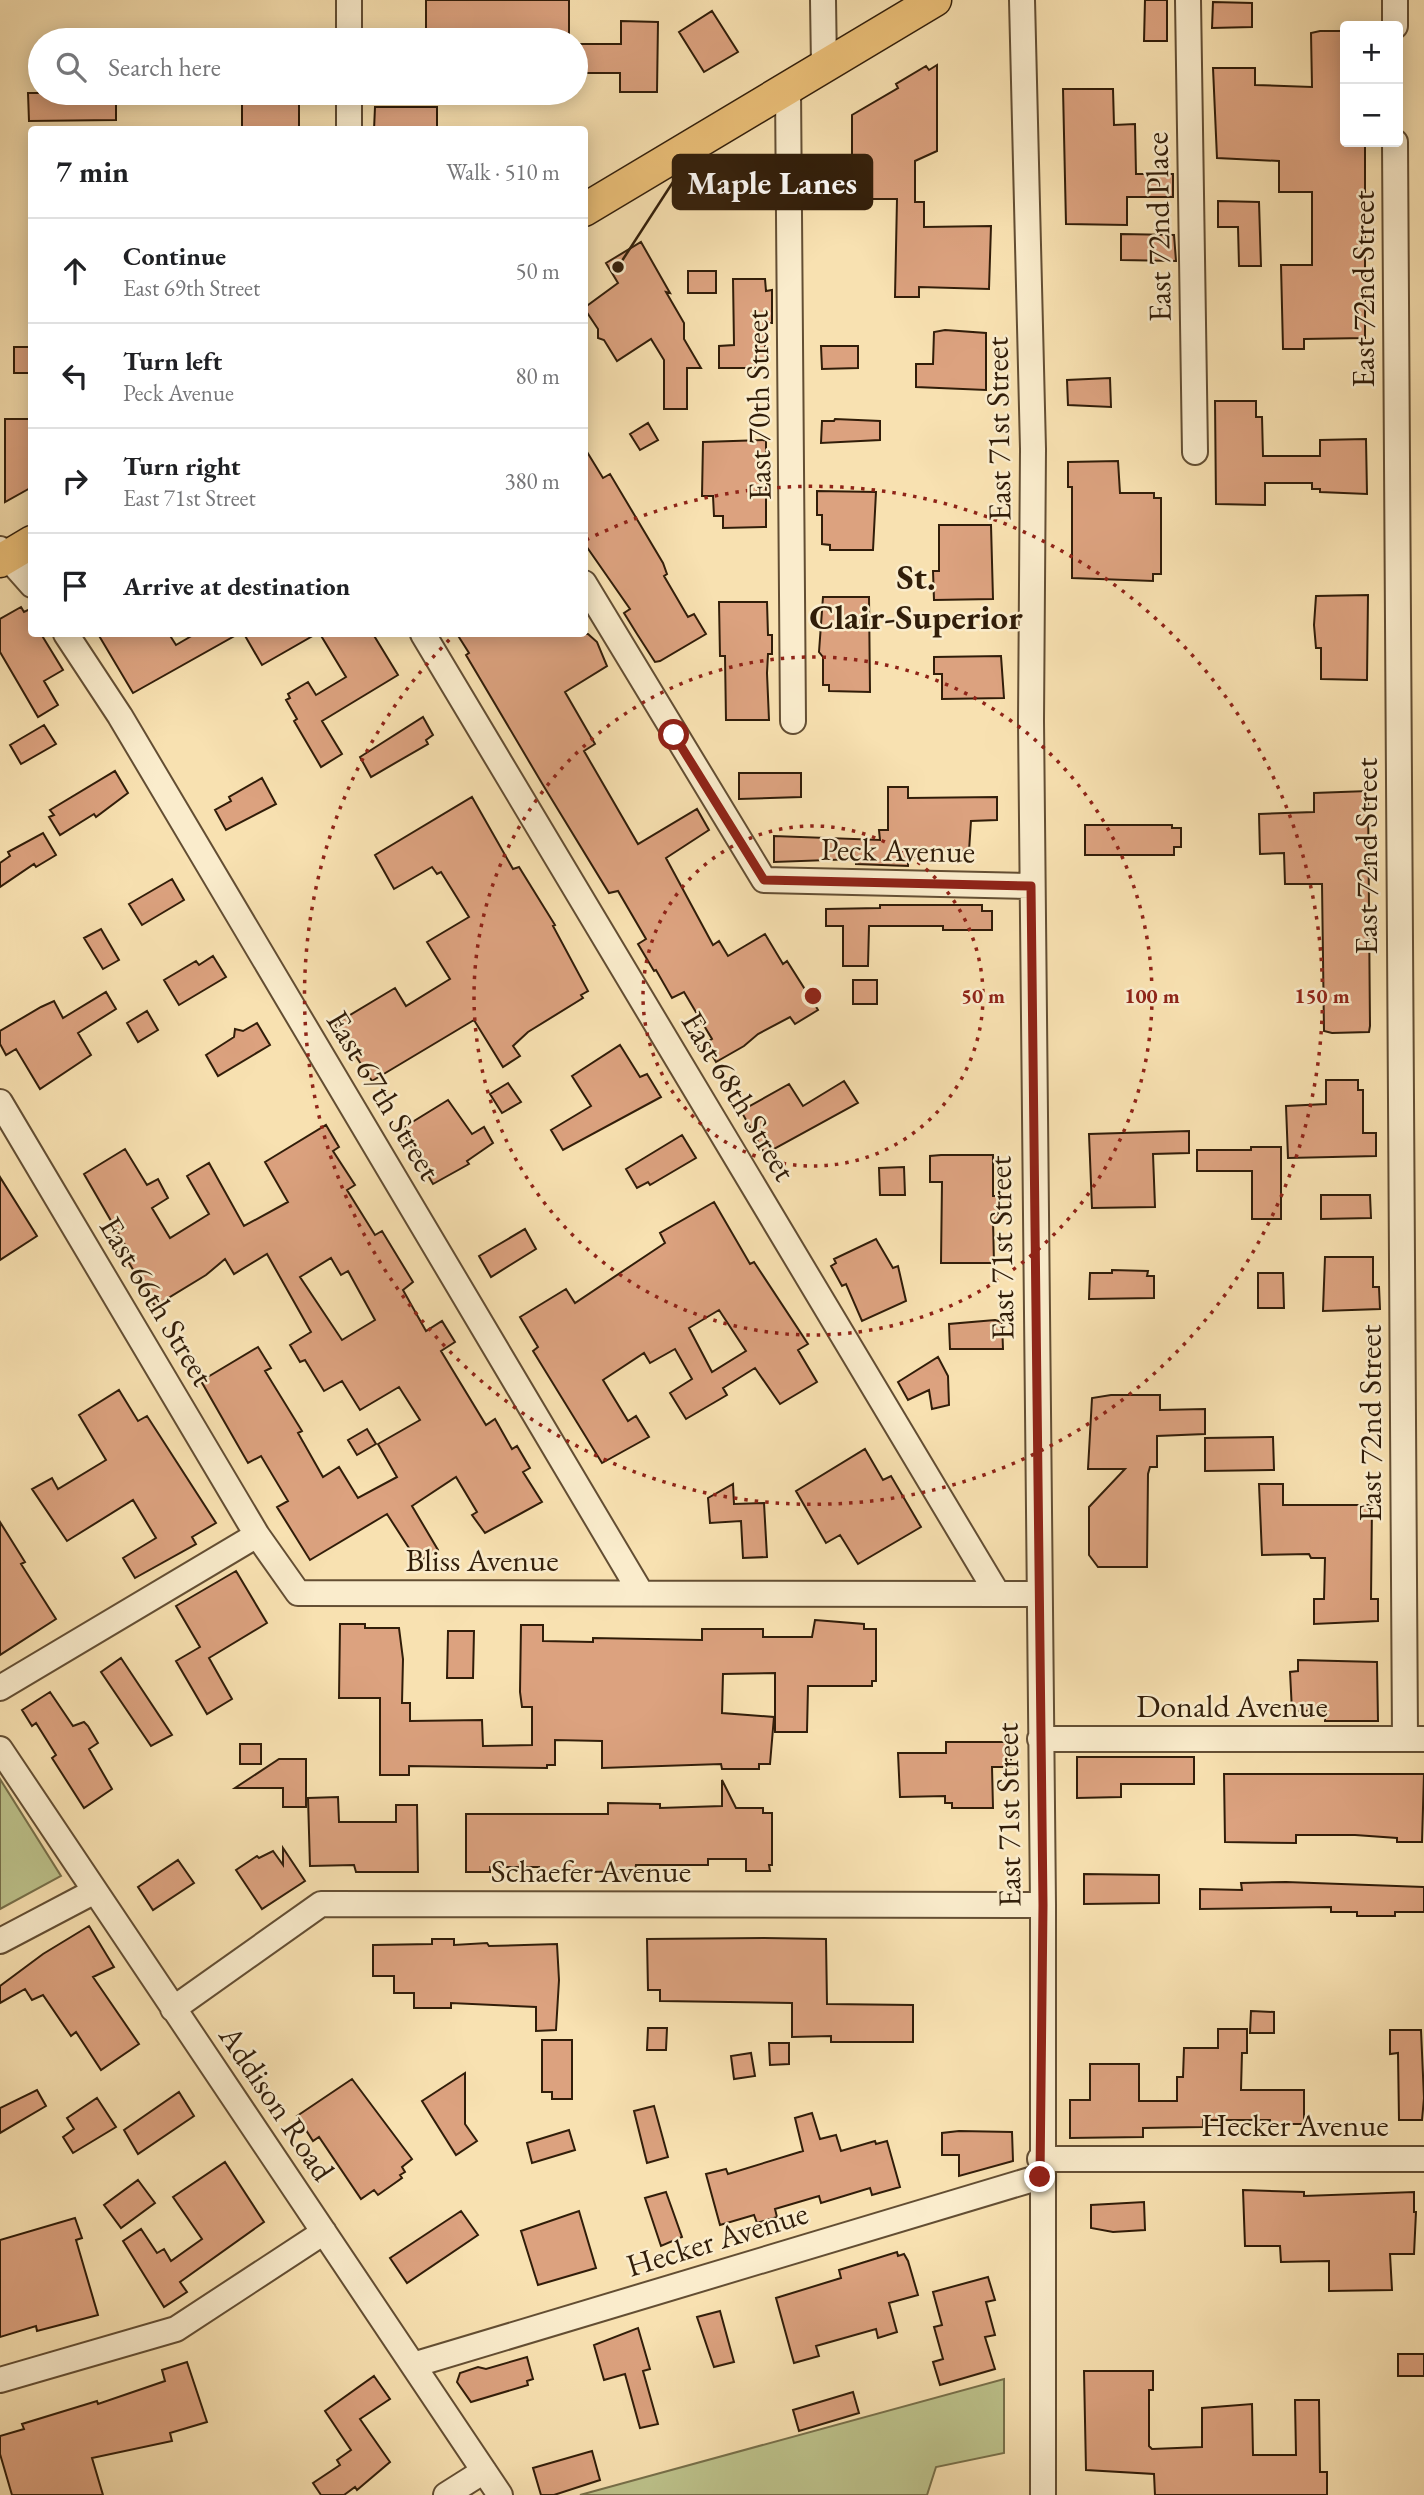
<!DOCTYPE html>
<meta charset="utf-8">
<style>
:root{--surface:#fff;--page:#f6f6f6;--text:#202124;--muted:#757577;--line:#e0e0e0}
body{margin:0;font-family:"EB Garamond",serif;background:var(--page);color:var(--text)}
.controls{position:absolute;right:21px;top:21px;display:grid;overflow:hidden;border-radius:7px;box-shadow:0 4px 18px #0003}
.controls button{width:63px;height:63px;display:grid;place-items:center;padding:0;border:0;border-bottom:2px solid var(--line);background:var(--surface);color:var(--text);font:35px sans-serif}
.stop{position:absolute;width:21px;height:21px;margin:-16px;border:5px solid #8f2418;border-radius:50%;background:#fff}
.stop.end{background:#8f2418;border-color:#fff;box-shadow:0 2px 7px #0008}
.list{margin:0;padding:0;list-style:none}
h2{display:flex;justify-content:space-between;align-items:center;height:91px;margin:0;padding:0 28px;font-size:30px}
h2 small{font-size:23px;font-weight:400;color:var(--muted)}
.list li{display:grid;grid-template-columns:46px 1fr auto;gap:21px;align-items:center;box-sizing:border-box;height:105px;padding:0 28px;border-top:2px solid var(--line)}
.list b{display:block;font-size:26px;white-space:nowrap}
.list p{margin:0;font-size:23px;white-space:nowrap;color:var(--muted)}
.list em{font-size:23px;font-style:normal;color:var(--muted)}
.icon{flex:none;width:38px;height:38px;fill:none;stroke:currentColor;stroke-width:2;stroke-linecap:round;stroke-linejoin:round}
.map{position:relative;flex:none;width:1424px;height:2495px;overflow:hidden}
.search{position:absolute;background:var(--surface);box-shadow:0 4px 18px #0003;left:28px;top:28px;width:560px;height:77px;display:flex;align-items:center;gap:18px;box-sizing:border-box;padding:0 24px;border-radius:38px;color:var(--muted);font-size:26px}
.panel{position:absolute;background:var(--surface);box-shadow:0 4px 18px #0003;left:28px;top:126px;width:560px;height:511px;border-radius:7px}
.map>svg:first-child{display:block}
.green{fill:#bdc38c;stroke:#77704a;stroke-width:2}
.building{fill:#dca27f;stroke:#311d09;stroke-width:2;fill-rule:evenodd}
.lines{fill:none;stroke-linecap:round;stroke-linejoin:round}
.minor-casing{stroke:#634e33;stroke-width:28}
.major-casing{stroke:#311d09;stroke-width:35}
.minor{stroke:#faeccc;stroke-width:24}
.major{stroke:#ecc078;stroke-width:32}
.route{stroke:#8f2418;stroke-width:9}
.ring{fill:none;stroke:#8f2418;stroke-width:3.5;stroke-dasharray:3.5 7}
.labels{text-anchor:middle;stroke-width:5;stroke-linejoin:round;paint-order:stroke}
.street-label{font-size:32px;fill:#311d09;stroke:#faeccc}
.quarter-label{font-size:35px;font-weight:bold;fill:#311d09;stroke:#faeccc}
.centre{fill:#8f2418;stroke:#faeccc;stroke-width:3.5}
.ring-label{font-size:21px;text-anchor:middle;font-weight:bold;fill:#8f2418;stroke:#faeccc;stroke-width:5;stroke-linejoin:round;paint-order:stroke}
.leader{fill:none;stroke:#311d09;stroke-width:2.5}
.callout-dot{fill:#311d09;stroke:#faeccc;stroke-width:2.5}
.callout{fill:#311d09;stroke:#311d09;stroke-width:2.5}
.callout-label{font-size:33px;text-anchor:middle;font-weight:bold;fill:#fff}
</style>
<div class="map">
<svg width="1424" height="2495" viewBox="0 0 1424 2495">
<rect width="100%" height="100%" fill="#f8e1b1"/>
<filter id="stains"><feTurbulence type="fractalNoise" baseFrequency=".00286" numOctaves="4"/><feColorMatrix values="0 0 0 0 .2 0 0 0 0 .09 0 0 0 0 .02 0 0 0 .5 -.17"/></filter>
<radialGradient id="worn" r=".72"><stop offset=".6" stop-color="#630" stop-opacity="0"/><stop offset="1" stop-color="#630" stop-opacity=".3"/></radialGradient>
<!-- green -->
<path class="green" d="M0,1779L61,1876L0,1909Z
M1004,2379V2453L936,2467L927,2495H580Z"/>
<!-- building -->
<path class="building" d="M426,0H569V40H426Z
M1145,0H1167V41H1144Z
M1213,2L1252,3V27L1212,28Z
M712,11L738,52L704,72L679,32Z
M621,21L658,22L657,92H620V73H576V44H621Z
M1320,31H1345V142L1365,144V338L1304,339V349H1283L1281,265H1312V192H1279V161L1217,158L1213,68H1255V85L1312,87L1311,33Z
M937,65V151L915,161V202H924V227L991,226L989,289L919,287V297H895L897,199H852V115L898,88L896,84L926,66L929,70Z
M1063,89H1113L1114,125L1135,124L1136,174H1173V197H1127V225L1066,224Z
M28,93H116V120L29,121Z
M242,93H299V130H242Z
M375,107H437V130H374Z
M1218,201L1259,202L1261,266H1239L1238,227H1218Z
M1121,234L1174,235L1176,261L1121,260Z
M641,242L670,293L666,292L684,323V339L701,368H687V409H664V360L651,339L617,361L604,340L598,338V329L584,308L618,283L606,263Z
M688,271H716V293H688Z
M733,279H765L766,291L772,290V323H765V368H719V346L734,345Z
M945,330L986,333V390L916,387V364H933L934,332Z
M821,346H858V368L822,369Z
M14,347H32V373H14Z
M1110,378L1111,407L1068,405L1067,380Z
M1215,401H1256V417H1262L1263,456H1320V440L1366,439L1367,494L1320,492V489H1312V483H1265V505L1216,504Z
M5,419H32V487L5,502Z
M835,419L880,421V440L821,443L822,421H834Z
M648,423L658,440L640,450L630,434Z
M766,440V527L723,528V516H714L713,496H702L703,442Z
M584,447L603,478L610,474L663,563L667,574L664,576L688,617L694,614L706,634L660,661L655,662L637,634L624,613L630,609L584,543Z
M1118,461L1120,493H1154V498H1161V574H1153V581L1072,578V487H1068V462Z
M817,491L876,492L873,550H830V545L822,544V515H817Z
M939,525H991L993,599L934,600L933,571H939Z
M1368,595L1367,680L1321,679V648H1316L1314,625L1316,596Z
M823,597H869L870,692L829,691V685H823V657L819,652Z
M719,602H767L768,635H772V654H768L767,673L769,720H726L725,656H720Z
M21,607L24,612L32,608V634H41L63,670L44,681L58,705L38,717L0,652V619Z
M98,634H169L176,645L195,634H238L133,693Z
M244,634H316L262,665Z
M320,634H373L398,675L322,721L342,754L321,767L294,721L297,719L286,700L290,698L288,694L308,682L316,695L346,677Z
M457,634H588L597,642L607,666L565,692L595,744L584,751L638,844L697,809L709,830L666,858L713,945L719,941L728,956L765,934L783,964L787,961L818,1010L795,1024L790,1017L758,1034L744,1046L716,1062L705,1043L712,1039L684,992L672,998L656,970L654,971L638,944L646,939L618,891L609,893L543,785L466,655L469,653Z
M1001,656L1004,698L942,699V674H934V657Z
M423,717L433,735L426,740L428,744L371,777L360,757Z
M44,725L56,744L21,764L10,745Z
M115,771L128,793L96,817L94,814L60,835L49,817L54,815L50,810Z
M739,773H801V797L739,799Z
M262,778L276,804L226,830L215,810L231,801L229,797Z
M888,787H908V798L997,797V820L971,821L969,851H916V857H908V866L856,864V859L774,862V836L880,840L879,830H888Z
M1368,791L1370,1026L1369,1032L1332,1033L1324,1031L1322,884H1285L1284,853L1260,854L1259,814L1314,812V793Z
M472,797L513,869L519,867L555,925L553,926L588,991L581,995L583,998L528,1032L513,1046L520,1056L503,1067L474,1020L372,1081L335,1024L395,988L406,1006L450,979L427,942L469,917L441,872L437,874L432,867L394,889L375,855Z
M1085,825H1172V828H1181V847H1174V855H1085Z
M43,833L56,855L36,867L34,864L0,887V863L10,856L8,852Z
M172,879L184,900L142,925L129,904Z
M880,905H982V911H992V930H943V926H869L868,966H843V926H826V909L880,908Z
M101,929L119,960L103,969L84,938Z
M213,956L226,977L179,1005L164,980L196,961L199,965Z
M853,980H877V1004H853Z
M106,992L116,1009L78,1033L91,1055L40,1089L16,1049L6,1055L0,1044V1031L41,1007L54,1001L63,1018Z
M147,1011L158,1030L138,1042L127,1023Z
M257,1023L270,1045L218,1076L206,1055L234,1037L235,1029L243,1031Z
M620,1045L640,1077L647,1074L661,1097L563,1150L551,1130L591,1106L572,1076Z
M1326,1080H1358V1090H1363V1133H1376V1156L1288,1158L1286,1106L1326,1104Z
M844,1081L858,1103L765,1154L741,1111L789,1084L803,1106Z
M508,1083L521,1102L502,1113L490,1094Z
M448,1100L472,1134L484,1127L493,1143L467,1161L469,1164L433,1184L401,1129Z
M326,1125L339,1147L333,1151L355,1185L347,1190L375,1235L382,1231L413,1282L403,1290L426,1331L442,1321L455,1342L441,1351L486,1425L495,1419L512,1449L517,1446L530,1468L523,1472L542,1502L485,1533L472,1515L477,1512L456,1477L412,1506L438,1550L418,1562L387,1514L310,1560L277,1507L288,1501L261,1456L248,1463L201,1381L258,1347L271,1368L265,1371L302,1431L298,1433L323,1477L339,1467L358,1498L397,1477L378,1444L420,1420L399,1387L360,1410L342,1381L324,1391L305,1360L300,1362L290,1345L311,1332L267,1254L234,1274L225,1259L206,1275L155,1306L120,1248L125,1245L84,1174L125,1149L147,1185L158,1179L168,1198L152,1208L170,1238L209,1214L187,1176L209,1163L244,1226L288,1202L265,1162ZM331,1258L341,1275L348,1271L375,1320L342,1340L300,1277Z
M1189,1131V1153L1153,1154L1155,1207L1092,1208L1089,1134Z
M682,1135L696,1158L650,1185L648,1182L637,1188L626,1169Z
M1251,1147H1281V1219H1252V1171H1197V1150H1251Z
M941,1155H993V1196H998V1220H993L994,1263H941L942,1182H930V1156Z
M904,1167L905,1195H880L879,1168Z
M0,1177L37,1236L0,1260Z
M1321,1195H1370L1371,1218L1321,1219Z
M714,1202L750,1264L754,1262L808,1344L798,1350L817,1382L780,1404L755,1368L723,1388L727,1395L686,1419L670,1393L692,1379L675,1349L650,1363L644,1353L603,1380L628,1421L636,1416L649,1437L602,1463L533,1351L538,1347L520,1317L566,1289L575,1303L665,1243L660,1233ZM719,1310L746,1351L712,1372L689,1328Z
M525,1229L536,1249L491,1277L479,1256Z
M876,1239L893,1268L898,1266L906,1301L862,1321L846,1284L842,1286L831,1266L836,1263L834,1259Z
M1325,1257H1373V1287H1379L1380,1309L1323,1311Z
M1112,1270L1148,1271L1147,1276H1154V1298L1089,1299L1090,1273H1112Z
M1258,1273H1283L1284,1308H1258Z
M995,1320L1002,1322L1003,1349H950L949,1324Z
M938,1357L948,1376L949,1405L932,1409L929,1390L908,1400L898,1382Z
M119,1390L138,1421L147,1416L216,1523L192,1537L196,1544L135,1578L123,1558L156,1538L133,1500L67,1541L32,1489L52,1478L58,1489L106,1460L79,1415Z
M1111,1395H1160V1410L1205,1409V1434L1157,1436V1467H1150L1148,1474L1147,1567H1098L1089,1555V1507L1125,1469H1088L1092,1398Z
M367,1429L376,1444L357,1455L348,1440Z
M1273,1437L1274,1470L1205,1471V1438Z
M865,1449L883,1480L891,1476L921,1527L858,1564L840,1535L826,1543L796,1491Z
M733,1484L734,1504L764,1503L767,1557L743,1558L741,1521L710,1523L708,1498Z
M1259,1484H1283V1505H1372L1371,1599H1378V1621L1314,1624V1599H1324L1325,1558H1311L1309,1554L1262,1555Z
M0,1522L25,1562L21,1564L56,1619L0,1655Z
M236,1571L267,1623L209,1658L232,1699L207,1714L176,1661L200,1647L176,1606Z
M815,1620L864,1624V1629H876V1681H872V1686H808L807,1732H775V1673L723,1674L722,1713L774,1717L770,1764H759V1769H722L721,1764L602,1768V1741L555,1740V1765H547V1768L409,1766V1775H380V1698H339L340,1624H365V1628H399L403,1659L402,1703H410V1721L482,1720L483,1746L532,1745V1707H522L520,1692L521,1625H543V1641L593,1642V1638L702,1640V1629H763V1637H812Z
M448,1631H474L473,1678H447Z
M121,1658L172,1735L151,1746L101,1672Z
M1298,1660L1377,1662L1378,1721H1325V1710L1292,1711L1290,1672L1298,1671Z
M50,1692L73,1726L84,1722L88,1726L98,1743L89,1749L112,1789L84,1808L52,1758L56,1755L36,1723L32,1726L22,1710Z
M946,1742H1011V1767H992L993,1808H952V1803H945V1796L900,1797L898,1753H946Z
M240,1744H261V1764H240Z
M1077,1757H1194V1784H1121V1797L1077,1798Z
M279,1759H306V1807H283V1788H235Z
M1224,1774H1424L1422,1842H1397V1838L1355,1835H1296V1843L1225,1842Z
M722,1780L736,1808H763V1813H772V1865H769L770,1871H746V1859H708V1865H636L635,1871L539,1873V1867H490V1872H466V1814H608V1803L660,1804V1808L722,1806Z
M338,1797L339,1822H396V1805H417L418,1872H356L354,1865L310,1866L308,1798Z
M283,1848L305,1881L262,1909L236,1870L257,1856L259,1858L273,1851L283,1865Z
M178,1860L194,1883L153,1910L138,1887Z
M1084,1874L1159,1875V1903L1084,1904Z
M1286,1882L1424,1887V1912H1395V1916H1357V1912H1331V1907L1200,1909V1889L1242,1890L1241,1883Z
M89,1926L114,1967L93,1977L139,2044L101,2070L76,2032L71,2036L43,1995L32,2000L25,1989L0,2003V1986L43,1954Z
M764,1938L826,1939L827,2004L913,2005V2042H831V2036L792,2037V2003L660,2001V1990H648L647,1939Z
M432,1939H454V1945L487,1943L489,1946L557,1944L559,1980L556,2030L536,2031V2007L451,2003V2008H414V1993H394V1976H373V1945L432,1944Z
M1251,2011L1274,2012V2033H1250Z
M648,2028H667L666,2050H647Z
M1218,2029H1247V2053H1242L1241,2090H1304V2124H1270V2120H1203V2127L1143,2128V2137L1070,2138V2100H1090V2064H1139V2101H1177V2077H1183L1184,2048H1218Z
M1390,2030H1421L1424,2098L1422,2120H1399L1398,2053L1390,2054Z
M542,2040H572V2099H552V2092H542Z
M769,2043H789V2064L770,2065Z
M751,2053L755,2076L734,2079L731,2056Z
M465,2073V2124L477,2141L456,2155L422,2101Z
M352,2079L412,2159L402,2167L405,2172L400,2175L402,2178L378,2195L374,2190L361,2199L319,2137L313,2141L297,2116Z
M37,2090L46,2106L0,2133V2108Z
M179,2092L194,2116L138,2154L124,2130Z
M97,2098L116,2127L73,2153L63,2137L74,2129L67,2118Z
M654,2106L668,2157L647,2163L634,2111Z
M812,2113L820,2139L836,2135L841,2151L875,2141L876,2144L887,2141L900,2187L872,2195L870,2188L821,2203L819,2196L775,2209L777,2217L757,2223L754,2215L720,2225L706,2174L726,2169L728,2174L803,2151L795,2118Z
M569,2130L575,2150L532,2163L527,2143Z
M959,2131L1012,2132L1013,2161L959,2176V2155H942V2133Z
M225,2162L264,2222L180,2282L187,2292L164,2307L123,2241L141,2229L157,2253L164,2249L171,2261L202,2239L173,2197Z
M138,2180L155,2203L121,2228L104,2205Z
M1243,2190L1304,2192V2196L1414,2192V2212H1416L1414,2254H1390L1392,2290L1329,2291V2261L1281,2262L1280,2246H1245Z
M666,2192L682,2237L661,2246L645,2198Z
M1144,2202L1145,2230L1113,2232L1091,2228V2205Z
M461,2211L478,2235L407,2283L390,2258Z
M579,2211L596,2268L538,2285L521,2231Z
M75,2218L82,2238L76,2240L98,2315L37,2331L36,2326L0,2337V2240Z
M897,2252L898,2256L904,2254L908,2261L918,2295L889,2303L897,2332L878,2338L876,2329L816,2346L819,2356L794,2363L776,2298L841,2278L839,2270Z
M988,2277L995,2300L986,2302L995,2335L985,2337L995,2369L940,2385L933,2362L943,2359L934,2327L942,2325L933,2292Z
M720,2311L734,2362L714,2367L697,2317Z
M638,2328L650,2369L643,2371L658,2424L640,2428L625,2374L604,2380L594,2345Z
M1398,2354H1424V2376H1398Z
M527,2357L533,2379L527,2381L528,2385L471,2402L457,2382L460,2373L478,2367L486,2369Z
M187,2362L207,2422L170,2433L172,2441L92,2458L103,2495H12L0,2454V2436L24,2429L22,2424L97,2401L98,2404L165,2381L162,2370Z
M1084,2371H1153V2390H1149V2446L1152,2449L1202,2447V2408L1252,2404L1253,2455H1296L1295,2400H1319L1320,2472H1327V2495H1155L1154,2474L1086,2470Z
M374,2376L390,2399L360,2419L390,2462L357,2490L355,2487L344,2495H321L313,2483L340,2465L337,2460L351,2450L325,2411Z
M853,2392L859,2413L799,2431L793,2410Z
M592,2451L600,2480L554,2495H541L533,2468Z"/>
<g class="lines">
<defs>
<path id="minor" d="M823,0L824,66
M1022,0L1033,449L1031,721L1043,1905V2495
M1188,0L1195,452
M1395,0V26
M349,40V0
M788,88L793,721
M349,130V93
M1395,142L1405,1739
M0,549L32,585
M584,583L764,880L1031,886
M66,634L120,716L641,1593
M423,634L997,1593
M0,1102L257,1535L298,1593L1038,1594
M0,1688L257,1535
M1040,1739H1424
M0,1749L500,2495
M0,1941L95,1891
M173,2009L321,1904L1043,1905
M1040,2159H1424
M413,2365L1040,2177
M0,2380L176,2329L324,2232
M446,2495L484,2471"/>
<path id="major" d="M584,210L935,0
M0,561L32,542"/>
</defs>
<!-- minor casing -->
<use href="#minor" class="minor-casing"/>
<!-- major casing -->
<use href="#major" class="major-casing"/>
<!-- minor -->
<use href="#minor" class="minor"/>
<!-- major -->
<use href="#major" class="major"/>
</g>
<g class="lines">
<!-- route -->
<path class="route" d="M674,735L764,880L1031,886L1043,1905L1040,2177"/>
</g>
<!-- distance rings -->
<g class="ring">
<circle cx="813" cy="996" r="170"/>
<circle cx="813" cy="996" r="339"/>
<path d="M586 540A509 509 0 1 1 453 636"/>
</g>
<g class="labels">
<!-- street labels -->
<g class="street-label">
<text transform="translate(1158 227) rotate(-91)" y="11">East 72nd Place</text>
<text transform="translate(1363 289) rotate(-90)" y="11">East 72nd Street</text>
<text transform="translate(758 405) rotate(-91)" y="11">East 70th Street</text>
<text transform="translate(998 429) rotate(-91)" y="11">East 71st Street</text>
<text transform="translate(898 850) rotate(1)" y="11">Peck Avenue</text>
<text transform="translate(1366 856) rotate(-90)" y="11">East 72nd Street</text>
<text transform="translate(384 1095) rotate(59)" y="11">East 67th Street</text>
<text transform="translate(739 1096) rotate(59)" y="11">East 68th Street</text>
<text transform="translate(1001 1248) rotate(-91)" y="11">East 71st Street</text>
<text transform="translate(157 1301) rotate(59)" y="11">East 66th Street</text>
<text transform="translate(1370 1423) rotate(-90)" y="11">East 72nd Street</text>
<text x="482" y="1571">Bliss Avenue</text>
<text x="1232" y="1717">Donald Avenue</text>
<text transform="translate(1008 1815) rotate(-91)" y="11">East 71st Street</text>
<text x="591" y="1882">Schaefer Avenue</text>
<text transform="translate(277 2103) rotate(56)" y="11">Addison Road</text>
<text x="1295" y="2136">Hecker Avenue</text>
<text transform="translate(717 2239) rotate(-17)" y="11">Hecker Avenue</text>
</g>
<!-- quarter labels -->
<g class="quarter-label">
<text x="916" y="589">St.<tspan x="916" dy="40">Clair-Superior</tspan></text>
</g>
</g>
<circle cx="813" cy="996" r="10" class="centre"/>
<g class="ring-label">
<text x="983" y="1003">50 m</text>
<text x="1152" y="1003">100 m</text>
<text x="1322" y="1003">150 m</text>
</g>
<!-- callouts -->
<path class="leader" d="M618 267L673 182"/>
<circle class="callout-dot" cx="618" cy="267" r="7"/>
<rect class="callout" x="673" y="155" width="199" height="54" rx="7"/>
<g class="callout-label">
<text x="772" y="194">Maple Lanes</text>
</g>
<rect width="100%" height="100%" filter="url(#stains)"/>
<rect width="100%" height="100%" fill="url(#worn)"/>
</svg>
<div class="controls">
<button>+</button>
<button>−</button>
</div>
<div class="stop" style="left:674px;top:735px"></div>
<div class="stop end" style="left:1040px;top:2177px"></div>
<div class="search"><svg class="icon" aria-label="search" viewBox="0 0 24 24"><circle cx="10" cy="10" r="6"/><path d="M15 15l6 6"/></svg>Search here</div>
<section class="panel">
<h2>7 min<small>Walk · 510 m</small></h2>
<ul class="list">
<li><svg class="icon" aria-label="ahead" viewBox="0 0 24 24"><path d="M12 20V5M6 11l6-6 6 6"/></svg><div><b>Continue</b><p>East 69th Street</p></div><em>50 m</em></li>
<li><svg class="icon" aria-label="left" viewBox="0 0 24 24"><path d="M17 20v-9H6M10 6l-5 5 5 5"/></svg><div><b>Turn left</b><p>Peck Avenue</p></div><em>80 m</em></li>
<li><svg class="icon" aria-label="right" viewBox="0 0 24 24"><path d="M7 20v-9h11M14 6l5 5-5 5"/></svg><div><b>Turn right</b><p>East 71st Street</p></div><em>380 m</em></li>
<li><svg class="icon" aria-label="arrive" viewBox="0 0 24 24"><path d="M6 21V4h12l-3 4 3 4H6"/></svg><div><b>Arrive at destination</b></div></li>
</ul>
</section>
</div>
